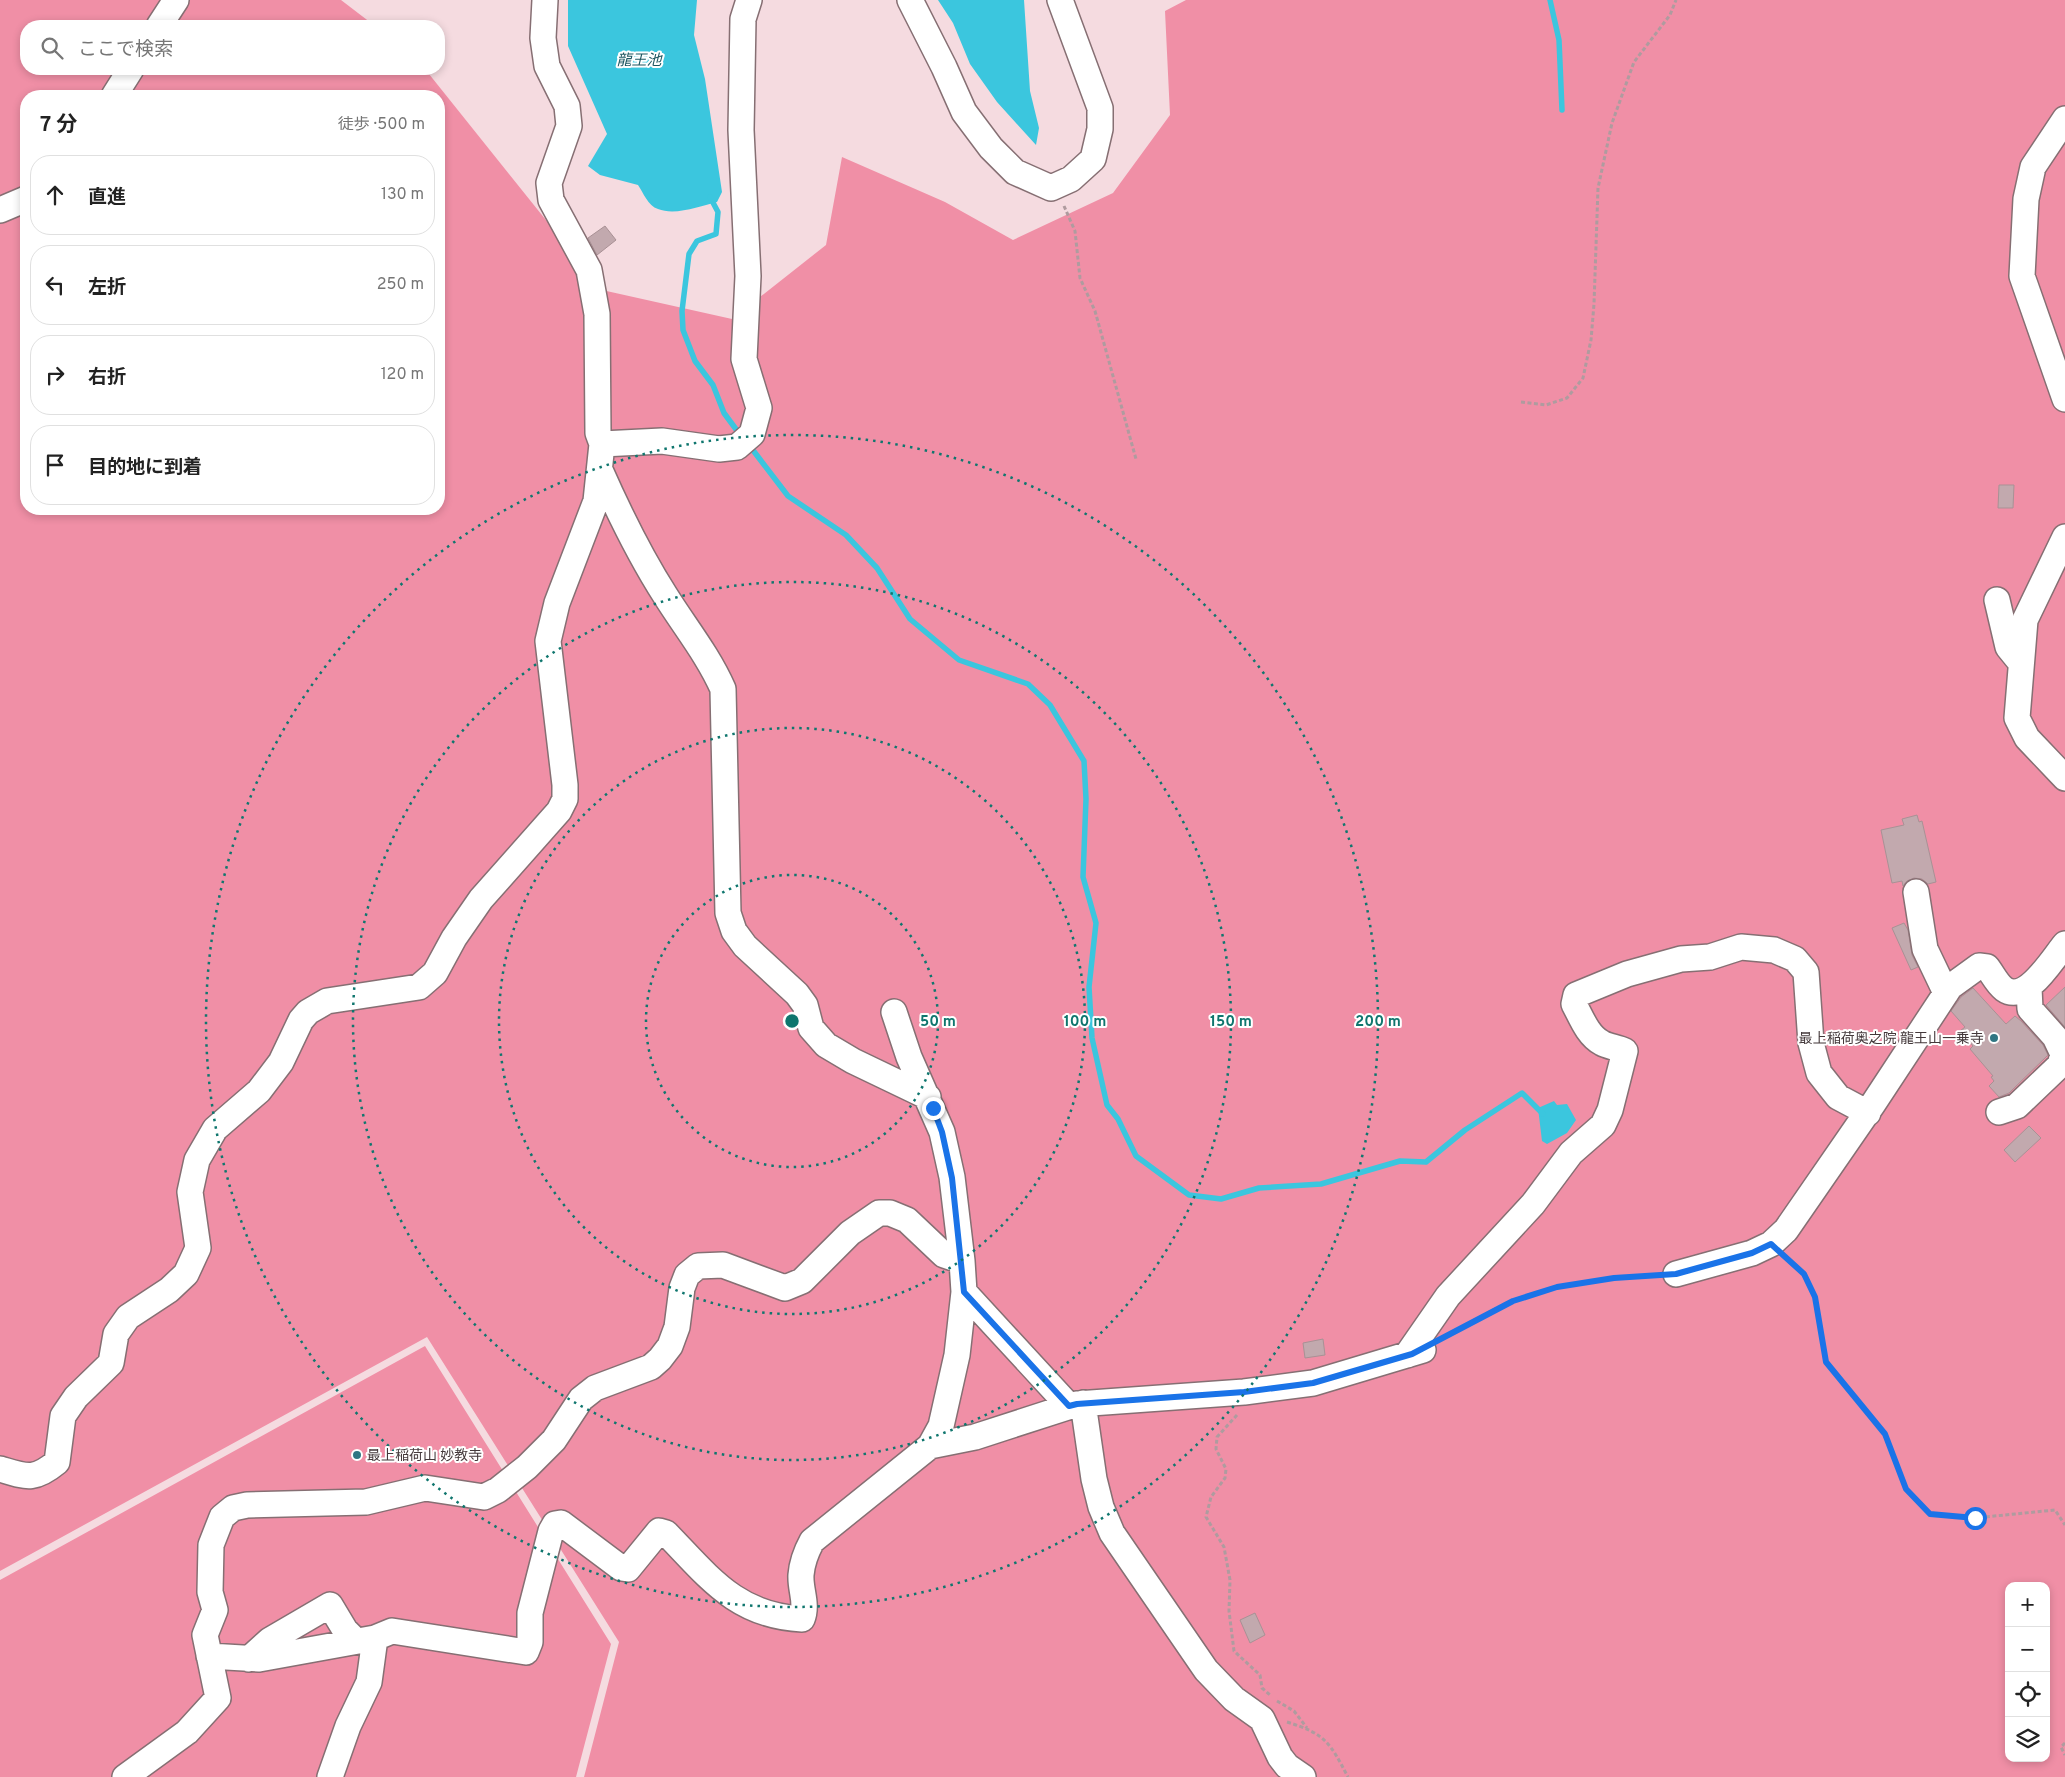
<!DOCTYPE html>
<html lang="ja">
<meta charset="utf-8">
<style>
:root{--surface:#fff;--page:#f2f2f2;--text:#222;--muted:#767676;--line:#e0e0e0}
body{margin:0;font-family:Overpass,"Noto Sans JP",sans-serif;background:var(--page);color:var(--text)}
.controls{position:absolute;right:15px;bottom:15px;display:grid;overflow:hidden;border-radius:10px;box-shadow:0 2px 8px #0003}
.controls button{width:45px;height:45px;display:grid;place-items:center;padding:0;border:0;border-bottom:1px solid var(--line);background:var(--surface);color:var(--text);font:25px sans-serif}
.stop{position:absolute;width:15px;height:15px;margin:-11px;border:4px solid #1a73e8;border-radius:50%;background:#fff}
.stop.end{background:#1a73e8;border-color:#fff;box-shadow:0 1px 5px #0008}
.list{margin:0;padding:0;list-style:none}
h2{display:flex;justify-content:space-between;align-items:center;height:65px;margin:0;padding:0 20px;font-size:21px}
h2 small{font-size:16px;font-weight:400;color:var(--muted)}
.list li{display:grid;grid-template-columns:32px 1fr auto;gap:15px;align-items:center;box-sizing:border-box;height:80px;margin:0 10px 10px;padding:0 10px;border:1px solid var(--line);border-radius:20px}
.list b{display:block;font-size:19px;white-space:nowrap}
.list em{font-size:16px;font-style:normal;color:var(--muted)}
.icon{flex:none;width:28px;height:28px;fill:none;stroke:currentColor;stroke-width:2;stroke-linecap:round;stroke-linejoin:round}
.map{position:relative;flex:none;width:2065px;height:1777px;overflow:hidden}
.search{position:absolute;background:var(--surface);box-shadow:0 2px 8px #0003;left:20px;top:20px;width:425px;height:55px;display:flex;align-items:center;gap:12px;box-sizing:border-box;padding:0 18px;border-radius:20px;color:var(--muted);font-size:19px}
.panel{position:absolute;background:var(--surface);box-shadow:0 2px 8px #0003;left:20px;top:90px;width:425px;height:425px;border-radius:20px}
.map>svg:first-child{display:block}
.forest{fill:#f08fa6;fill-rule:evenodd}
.water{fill:#3bc6de}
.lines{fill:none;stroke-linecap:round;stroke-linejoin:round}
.stream{stroke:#3bc6de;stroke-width:5.5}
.building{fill:#c2a9ae;stroke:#a99195}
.minor-casing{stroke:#866f73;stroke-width:28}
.path{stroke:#af9b9f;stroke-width:3;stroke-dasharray:4 2.5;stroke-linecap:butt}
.minor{stroke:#fff;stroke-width:25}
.route{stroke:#1a73e8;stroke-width:6}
.ring{fill:none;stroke:#0f766e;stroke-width:2.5;stroke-dasharray:2.5 5}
.poi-dot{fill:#307683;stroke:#fff;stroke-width:2}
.labels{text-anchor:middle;stroke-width:4;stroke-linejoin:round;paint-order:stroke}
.poi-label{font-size:14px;fill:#44393b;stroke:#fff;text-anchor:end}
.water-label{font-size:15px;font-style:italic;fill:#1f5761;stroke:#fff}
.centre{fill:#0f766e;stroke:#fff;stroke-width:2.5}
.ring-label{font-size:15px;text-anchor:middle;font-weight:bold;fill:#0f766e;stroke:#fff;stroke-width:4;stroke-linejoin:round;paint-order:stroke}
</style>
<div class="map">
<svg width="2065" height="1777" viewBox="0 0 2065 1777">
<rect width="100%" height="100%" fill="#f5dbe0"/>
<!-- forest -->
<path class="forest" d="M0,0H341L375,26H26V69H425L602,290L732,319L826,245L842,157L945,202L1013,240L1113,193L1170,115L1165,11L1186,0H2065V1777H584L619,1642L427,1337L0,1571ZM26,96H439V509H26ZM2009,1586H2046V1758H2009Z
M425,1346L611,1644L576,1777H0V1580Z"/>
<!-- water -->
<path class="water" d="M568,0H697L694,35L705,79L722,192L717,202C701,206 675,216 658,209C648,206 643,192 638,185L600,175L588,166L607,134L568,46Z
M938,0H1024L1030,91L1039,128L1036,145L997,102L970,64L953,23Z
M1554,1101L1557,1105L1567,1104L1576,1120L1567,1133L1547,1144L1542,1141L1538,1108Z"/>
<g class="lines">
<!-- stream -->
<path class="stream" d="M1550,0L1559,40L1562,110
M710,197L718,212L716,234L697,241L689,254L682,311L683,330L695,361L713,385L724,413L741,436
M749,445L788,496L846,535L877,568L910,619L959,660L1028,684L1050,705L1084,761L1086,799L1083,877L1096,923L1089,987L1092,1038L1107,1105L1118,1119L1136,1156L1189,1195L1221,1199L1259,1188L1321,1184L1400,1161L1426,1162L1465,1130L1522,1093L1543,1114"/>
</g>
<!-- building -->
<path class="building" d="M605,226L616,240L597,255L588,238Z
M1999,485H2014L2013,508H1998Z
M1917,815L1919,822L1922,821L1936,882L1928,884L1922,879L1914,878L1907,881L1903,886L1902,881L1892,883L1881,830L1904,825L1902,819Z
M1904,923L1908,930L1912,955L1918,967L1911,970L1892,928Z
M2065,987V1027L2046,1005Z
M1973,988L2006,1024L2015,1016L2021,1021L2043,1045L2048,1055L2009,1093L1999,1097L1989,1086L1994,1081L1991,1077L1993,1076L1970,1049L1973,1046L1960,1031L1965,1027L1951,1011L1961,997Z
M2029,1126L2041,1138L2015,1162L2004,1150Z
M1323,1339L1325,1355L1305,1358L1303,1343Z
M1255,1613L1265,1635L1250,1643L1240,1620Z"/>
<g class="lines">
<defs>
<path id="minor" d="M545,0L543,38L547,66L567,106L569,126L549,183L551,200L589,270L597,314L598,433L602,444L662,441L719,449L737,447L752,434L759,408L744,359L748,276L741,130L743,19L749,0
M910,0L944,67L964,112L991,148L1015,172L1051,188L1071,179L1093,159L1100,129V108L1060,0
M159,26L176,0
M114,96L131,69
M2065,119L2033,167L2026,199L2022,276L2065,399
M0,210L26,199
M600,470C619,513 640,556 665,595C685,627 708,655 723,689L728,913L734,931L745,946L797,994L805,1005L811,1028L826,1045L853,1061L928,1097
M2065,537L2025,620L2017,718L2027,738L2065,778
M1997,600L2008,647L2021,663
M1916,892L1925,949L1946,993
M1999,1112L2017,1106L2060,1065L2063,1054L2055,1037L2030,1009L2029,988
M1676,1274L1752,1253L1771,1244L1786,1230L1873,1104L1950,987L1979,966L1987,967C1992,973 1997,984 2004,989C2026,1005 2053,958 2065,944
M964,1292L1069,1406
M1407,1355L1448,1296L1533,1204L1571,1153L1603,1125L1610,1110L1625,1051C1617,1047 1609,1047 1602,1043C1588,1036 1581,1017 1574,1004L1576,995L1627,974L1681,959L1710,957L1741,947L1774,950L1795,959L1806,972L1811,1043L1819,1073L1838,1097L1868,1113
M1083,1403L1094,1479L1101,1507L1112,1533L1206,1670L1234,1699L1262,1719L1280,1757L1287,1766L1303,1777
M930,1446L975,1437L1077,1404L1244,1392L1313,1383L1423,1350
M0,1469C27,1477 34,1481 57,1462L63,1416L76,1397L111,1363L116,1334L128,1317L169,1290L186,1274L198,1248L190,1192L197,1160L215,1129L259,1091L281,1062L301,1020L308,1012L327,1001L419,987L435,973L454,938L481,899L559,811L565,799V785L548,641L557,603L596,501L602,444
M209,1656L259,1659L375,1638L392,1631L526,1652L530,1642V1613L551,1531L555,1524L561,1523L621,1568L628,1569L659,1531L666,1533C708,1576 736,1616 802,1619C808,1604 800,1590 801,1575C802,1562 806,1552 812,1541L930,1446L941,1426L957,1355L964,1292L962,1261L952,1177L942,1132L909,1057L894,1012
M249,1659L270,1640L330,1605L345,1630L356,1641
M125,1777L187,1732L218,1698L205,1635L215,1610L210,1592L211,1545L222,1517L233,1508L247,1505L366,1502L425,1488L484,1497L498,1490L527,1467L554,1440L581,1399L595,1388L651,1367L660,1359L670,1346L677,1327L682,1288L687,1275L698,1266L723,1265L785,1288L802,1281L850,1233L879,1213H890L907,1220L944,1255L962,1261
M330,1777L348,1726L369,1682L375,1638"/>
</defs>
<!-- minor casing -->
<use href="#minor" class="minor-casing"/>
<!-- path -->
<path class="path" d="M1064,206L1075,231L1080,278L1095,311L1136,459
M1521,402L1546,405L1567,398L1583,378L1591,340L1594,304L1598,188L1612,123L1634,62L1670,15L1676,0
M1787,1258L1804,1274L1815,1297L1826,1362L1885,1434L1906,1489L1930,1514L1975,1518L2055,1510L2065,1525
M1447,1337C1469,1325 1491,1309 1514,1300C1560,1283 1608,1278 1656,1275
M1237,1415L1217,1437L1216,1449L1226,1469L1225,1478L1211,1497L1206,1517L1224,1547L1230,1580L1229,1611L1234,1651L1260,1675L1262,1688L1270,1695
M1277,1701L1294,1711L1307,1728
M1287,1722C1326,1734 1330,1743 1348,1777
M2065,1743L2061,1747L2065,1755"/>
<!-- minor -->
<use href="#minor" class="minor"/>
</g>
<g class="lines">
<!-- route -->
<path class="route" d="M933,1108L942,1132L952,1178L964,1292L1069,1406L1077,1404L1244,1392L1313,1383L1412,1354L1513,1301L1557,1287L1614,1278L1676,1274L1752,1253L1771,1244L1804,1274L1815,1297L1826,1362L1885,1434L1906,1489L1930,1514L1975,1518"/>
</g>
<!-- distance rings -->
<g class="ring">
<circle cx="792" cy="1021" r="146"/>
<circle cx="792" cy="1021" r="293"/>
<circle cx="792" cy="1021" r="439"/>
<circle cx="792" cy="1021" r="586"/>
</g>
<!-- markers -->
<g class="poi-dot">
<circle cx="1994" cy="1038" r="5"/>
<circle cx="357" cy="1455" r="5"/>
</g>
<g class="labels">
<!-- poi labels -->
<g class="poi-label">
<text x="1984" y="1043">最上稲荷奥之院 龍王山一乗寺</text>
<text x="367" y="1460" text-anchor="start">最上稲荷山 妙教寺</text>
</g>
<!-- water labels -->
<g class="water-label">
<text x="639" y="65">龍王池</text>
</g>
</g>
<circle cx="792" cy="1021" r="8" class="centre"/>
<g class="ring-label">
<text x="938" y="1026">50 m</text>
<text x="1085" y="1026">100 m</text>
<text x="1231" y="1026">150 m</text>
<text x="1378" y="1026">200 m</text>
</g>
</svg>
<div class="controls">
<button>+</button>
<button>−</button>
<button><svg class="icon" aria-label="locate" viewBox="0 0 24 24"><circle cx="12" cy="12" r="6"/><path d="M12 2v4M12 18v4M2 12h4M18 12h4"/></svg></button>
<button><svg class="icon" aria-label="layers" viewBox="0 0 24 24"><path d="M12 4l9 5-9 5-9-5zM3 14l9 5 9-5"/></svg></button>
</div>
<div class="stop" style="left:1975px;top:1518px"></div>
<div class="stop end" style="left:933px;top:1108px"></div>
<div class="search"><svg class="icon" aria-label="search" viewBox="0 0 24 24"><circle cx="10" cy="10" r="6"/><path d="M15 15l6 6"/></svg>ここで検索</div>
<section class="panel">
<h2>7 分<small>徒歩 · 500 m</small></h2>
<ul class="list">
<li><svg class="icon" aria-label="ahead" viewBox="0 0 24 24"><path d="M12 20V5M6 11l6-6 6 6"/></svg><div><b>直進</b></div><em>130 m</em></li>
<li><svg class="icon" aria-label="left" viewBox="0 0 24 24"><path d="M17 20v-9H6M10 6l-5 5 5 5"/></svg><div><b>左折</b></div><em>250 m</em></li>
<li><svg class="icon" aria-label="right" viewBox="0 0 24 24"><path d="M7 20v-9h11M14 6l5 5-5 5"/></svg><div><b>右折</b></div><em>120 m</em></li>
<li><svg class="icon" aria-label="arrive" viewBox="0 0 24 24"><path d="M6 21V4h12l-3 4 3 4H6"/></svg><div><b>目的地に到着</b></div></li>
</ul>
</section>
</div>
